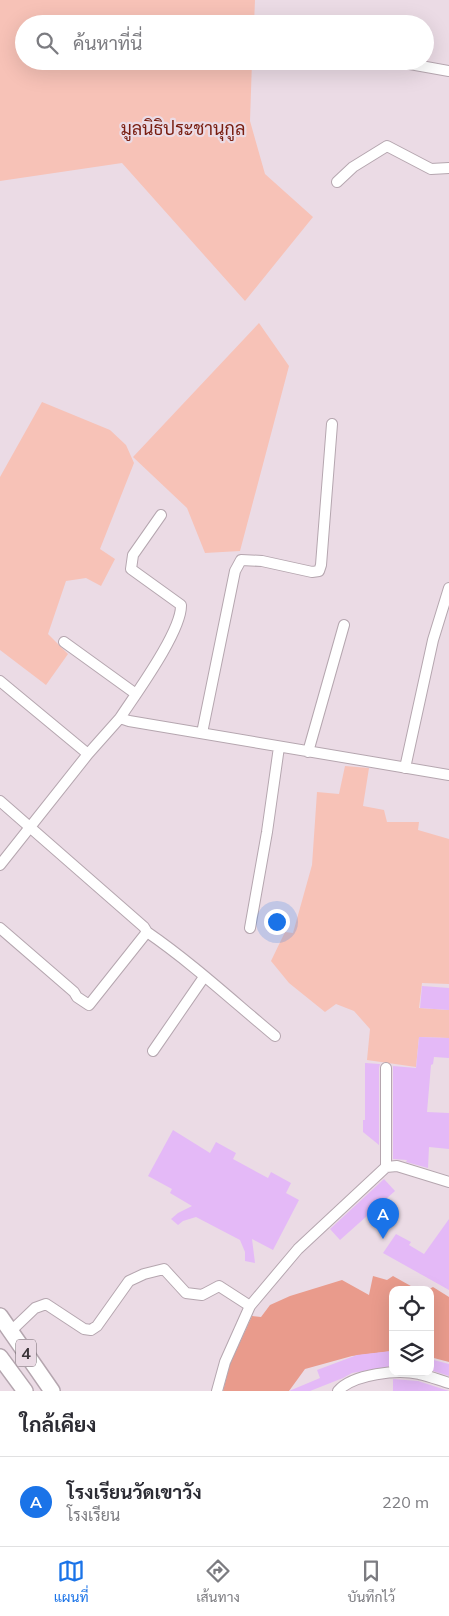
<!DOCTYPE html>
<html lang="th">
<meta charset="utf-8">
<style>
:root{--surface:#fff;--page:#f7f7f7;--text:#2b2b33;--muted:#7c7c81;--line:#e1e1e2;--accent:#1a73e8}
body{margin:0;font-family:Mulish,Sarabun,sans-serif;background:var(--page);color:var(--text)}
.controls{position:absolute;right:15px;bottom:15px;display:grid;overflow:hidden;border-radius:10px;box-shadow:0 5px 20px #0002}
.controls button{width:45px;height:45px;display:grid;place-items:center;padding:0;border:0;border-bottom:1px solid var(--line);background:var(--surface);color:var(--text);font:25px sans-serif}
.you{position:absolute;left:276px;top:921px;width:18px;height:18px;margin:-12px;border:4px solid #fff;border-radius:50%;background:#1a73e8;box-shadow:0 0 0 8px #1a73e833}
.badge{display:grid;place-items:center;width:32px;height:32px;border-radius:50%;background:var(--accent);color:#fff;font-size:16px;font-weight:700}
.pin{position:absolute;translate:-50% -41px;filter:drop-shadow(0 1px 2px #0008)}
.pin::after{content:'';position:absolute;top:26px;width:18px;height:15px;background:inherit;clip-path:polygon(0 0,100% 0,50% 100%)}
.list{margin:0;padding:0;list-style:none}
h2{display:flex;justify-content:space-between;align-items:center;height:65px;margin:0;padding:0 20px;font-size:21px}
h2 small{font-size:16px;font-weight:400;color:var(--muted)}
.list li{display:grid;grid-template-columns:32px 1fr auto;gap:15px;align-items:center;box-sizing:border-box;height:90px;padding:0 20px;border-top:1px solid var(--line)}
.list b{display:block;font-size:19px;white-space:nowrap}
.list p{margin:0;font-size:16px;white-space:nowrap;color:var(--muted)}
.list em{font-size:16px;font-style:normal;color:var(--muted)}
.icon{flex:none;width:28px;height:28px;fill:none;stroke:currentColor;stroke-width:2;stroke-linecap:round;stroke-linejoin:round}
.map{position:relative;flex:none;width:449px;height:1391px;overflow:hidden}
.search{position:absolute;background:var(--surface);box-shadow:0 5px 20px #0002;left:15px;right:15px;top:15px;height:55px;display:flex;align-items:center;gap:12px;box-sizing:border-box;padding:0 18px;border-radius:28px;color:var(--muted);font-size:19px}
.sheet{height:155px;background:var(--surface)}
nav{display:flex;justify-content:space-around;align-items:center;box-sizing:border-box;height:70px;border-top:1px solid var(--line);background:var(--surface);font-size:14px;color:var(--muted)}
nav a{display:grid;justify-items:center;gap:2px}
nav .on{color:var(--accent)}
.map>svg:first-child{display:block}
.green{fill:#f7c2b7}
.forest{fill:#e99b8c}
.building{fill:#e4b9f7}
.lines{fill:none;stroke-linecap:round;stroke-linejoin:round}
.minor-casing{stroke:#b5a6af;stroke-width:12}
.highway-casing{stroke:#b5a6af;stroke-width:18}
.minor{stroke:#fff;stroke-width:10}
.highway{stroke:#fff;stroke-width:15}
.labels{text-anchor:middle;stroke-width:4.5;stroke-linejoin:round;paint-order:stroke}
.shield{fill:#ebdbe5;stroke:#70676d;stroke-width:1}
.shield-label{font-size:16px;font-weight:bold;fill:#3b3539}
.park-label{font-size:18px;fill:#791e11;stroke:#ebdbe5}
</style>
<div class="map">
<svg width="449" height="1391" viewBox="0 0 449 1391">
<rect width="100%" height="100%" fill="#ebdbe5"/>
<!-- green -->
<path class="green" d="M0,0H255L254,24H24V61H252L250,121L265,174L313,217L245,301L122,163L0,181Z
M259,323L289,366L240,551L205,553L187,508L133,457Z
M42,402L110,430L126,445L134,463L100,549L115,559L101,586L86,578L66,581L48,634L68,654L46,685L0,650V477Z
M345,766L369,768L363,806L384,810L387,822H419L418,830L449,839V984L422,983L419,1008L449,1010V1038L419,1037L416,1067L367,1060L370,1029L354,1011L336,1004L325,1012L289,983L271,961L285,932L293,933L312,865L317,792L339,794Z"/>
<!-- forest -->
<path class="forest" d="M373,1276L387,1280L393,1276L418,1290H393V1351L352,1356L305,1369L289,1391H223L230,1364L252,1316L261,1317L270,1305L290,1296L342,1280L369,1295Z
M433,1287L449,1297V1362L430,1357V1290H427Z"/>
<!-- building -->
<path class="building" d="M422,986L449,988V1010L420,1008Z
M419,1037L449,1038V1058L434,1057L433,1064L431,1065L427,1112L449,1113V1149L429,1147L428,1168L406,1162L407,1160L393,1159V1066L416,1068Z
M365,1063L380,1064L379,1068V1145L363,1132V1120H365Z
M173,1130L210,1153L216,1142L236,1153L233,1159L268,1178L271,1172L291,1183L286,1193L299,1200L273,1250L252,1239L255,1263L245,1261V1252L240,1240L196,1217L183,1221L178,1225L171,1219L178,1213L192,1206L170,1193L172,1189L148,1176Z
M384,1179L395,1191L340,1240L330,1229Z
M449,1219V1290L383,1253L396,1234L411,1242L409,1245L424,1254Z
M391,1351L392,1366L352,1373L343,1378L310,1391H289L320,1378L317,1370L357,1355Z
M430,1359L449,1364V1376L430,1370Z
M393,1379L418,1381L449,1391H393Z"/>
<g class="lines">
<defs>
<path id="minor" d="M393,61L449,71
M337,182L353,167L387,146L431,169L449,168
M64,642L136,694
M0,681L88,754
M120,718C135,695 182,631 181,605L131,569L133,555L161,515
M202,733L235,571L241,560L262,561L312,572L319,571L321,565L332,424
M308,752L344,625
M405,768L433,640L449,588
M0,801L144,927L147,932C192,963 233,1001 275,1036
M0,865L88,754L120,718L129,721L449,775
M0,928L74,992L77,997L89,1005L147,932
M250,928L267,832L279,747
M153,1051L204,977
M386,1167V1068
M11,1331L35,1308L46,1304L84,1329L91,1330L97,1326L129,1281L144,1274L164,1269L186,1293L202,1295L219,1286L250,1306
M217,1391L225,1362L250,1306L298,1249L386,1167L397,1166L449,1182
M338,1391C353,1374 398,1369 419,1374C429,1376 439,1380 449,1383"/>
<path id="highway" d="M0,1316L52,1391
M0,1357L25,1391"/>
</defs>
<!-- minor casing -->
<use href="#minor" class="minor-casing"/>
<!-- highway casing -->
<use href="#highway" class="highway-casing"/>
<!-- minor -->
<use href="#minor" class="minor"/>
<!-- highway -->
<use href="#highway" class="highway"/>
</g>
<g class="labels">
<!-- shield labels -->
<rect class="shield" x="16" y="1339.5" width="20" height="27" rx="4"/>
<g class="shield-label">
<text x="26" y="1359">4</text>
</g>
<!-- park labels -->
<g class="park-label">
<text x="183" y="135">มูลนิธิประชานุกูล</text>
</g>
</g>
</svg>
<div class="controls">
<button><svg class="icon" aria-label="locate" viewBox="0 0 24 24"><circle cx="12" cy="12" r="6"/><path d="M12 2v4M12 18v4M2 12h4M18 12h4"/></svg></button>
<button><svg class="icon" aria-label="layers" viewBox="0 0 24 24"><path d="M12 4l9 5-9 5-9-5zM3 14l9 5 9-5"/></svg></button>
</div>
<div class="you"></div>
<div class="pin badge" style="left:383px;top:1239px">A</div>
<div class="search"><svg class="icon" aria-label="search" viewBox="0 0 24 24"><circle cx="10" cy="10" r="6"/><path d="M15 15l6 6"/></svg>ค้นหาที่นี่</div>
</div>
<section class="sheet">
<h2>ใกล้เคียง<small></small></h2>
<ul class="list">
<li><span class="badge">A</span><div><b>โรงเรียนวัดเขาวัง</b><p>โรงเรียน</p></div><em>220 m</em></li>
</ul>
</section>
<nav>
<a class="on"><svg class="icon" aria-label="map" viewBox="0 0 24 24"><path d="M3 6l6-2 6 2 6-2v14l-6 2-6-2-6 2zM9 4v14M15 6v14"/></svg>แผนที่</a>
<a><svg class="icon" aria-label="directions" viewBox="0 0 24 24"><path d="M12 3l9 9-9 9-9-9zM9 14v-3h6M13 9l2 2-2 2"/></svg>เส้นทาง</a>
<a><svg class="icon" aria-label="saved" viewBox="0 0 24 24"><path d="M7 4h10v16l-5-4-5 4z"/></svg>บันทึกไว้</a>
</nav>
